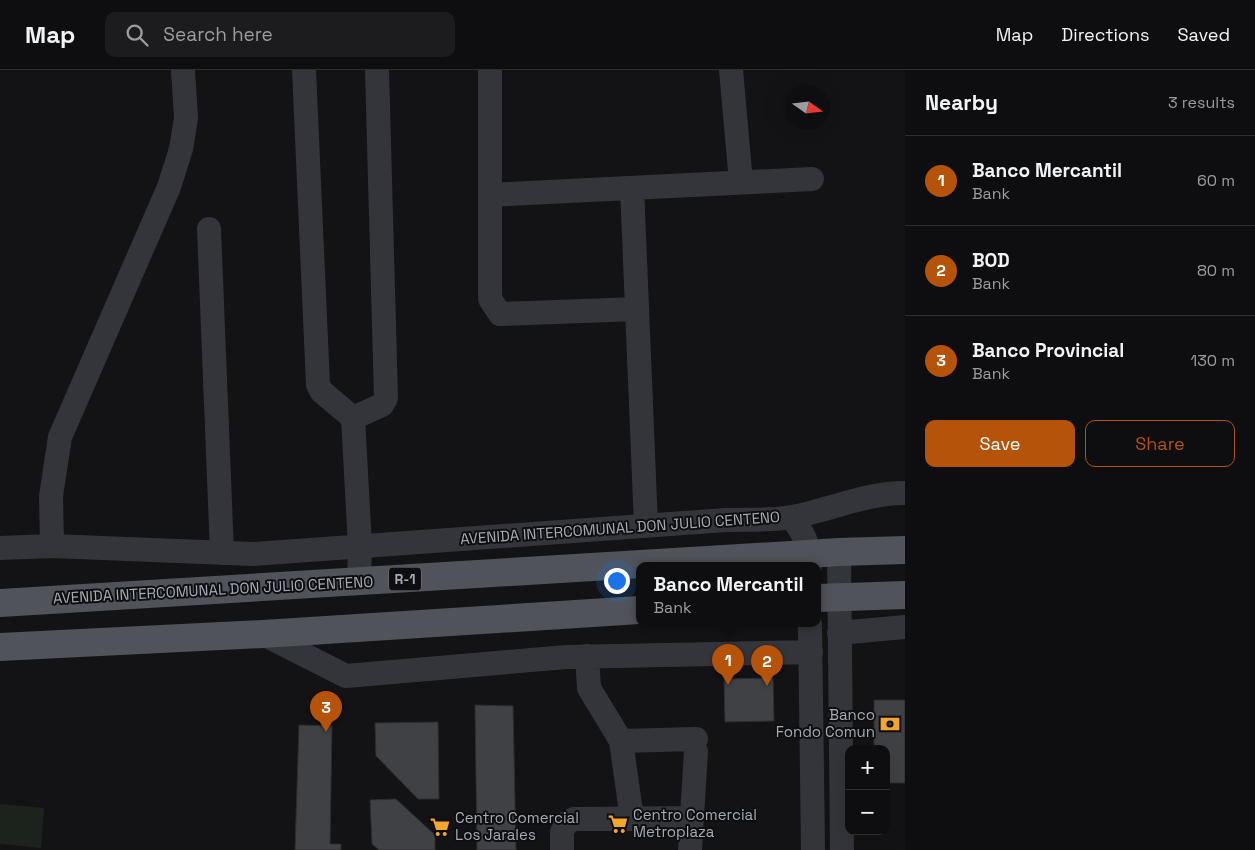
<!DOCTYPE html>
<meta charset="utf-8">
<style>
:root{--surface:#0e0e10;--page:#1c1c1e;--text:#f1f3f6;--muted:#9b9c9f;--line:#2e2e30;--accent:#b45309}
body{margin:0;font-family:"Space Grotesk",sans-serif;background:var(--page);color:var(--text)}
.controls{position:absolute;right:15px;bottom:15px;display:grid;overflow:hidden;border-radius:10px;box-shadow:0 5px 20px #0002}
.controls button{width:45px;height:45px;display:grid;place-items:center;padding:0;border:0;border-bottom:1px solid var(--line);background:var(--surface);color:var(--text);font:25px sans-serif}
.compass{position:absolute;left:785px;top:15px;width:45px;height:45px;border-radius:50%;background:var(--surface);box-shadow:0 5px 20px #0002;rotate:104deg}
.you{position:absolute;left:616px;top:510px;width:18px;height:18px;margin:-12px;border:4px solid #fff;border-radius:50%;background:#1a73e8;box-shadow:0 0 0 8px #1a73e833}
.badge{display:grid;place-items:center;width:32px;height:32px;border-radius:50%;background:var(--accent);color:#fff;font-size:16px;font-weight:700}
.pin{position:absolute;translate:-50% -41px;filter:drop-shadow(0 1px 2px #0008)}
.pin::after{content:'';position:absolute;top:26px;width:18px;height:15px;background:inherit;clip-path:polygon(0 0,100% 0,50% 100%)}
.popup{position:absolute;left:636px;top:492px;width:185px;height:65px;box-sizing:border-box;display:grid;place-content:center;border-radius:10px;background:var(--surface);filter:drop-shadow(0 1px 4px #0005);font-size:16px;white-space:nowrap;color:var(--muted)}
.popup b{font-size:19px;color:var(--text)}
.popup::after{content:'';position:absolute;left:50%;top:100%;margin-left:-10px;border:10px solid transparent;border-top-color:var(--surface)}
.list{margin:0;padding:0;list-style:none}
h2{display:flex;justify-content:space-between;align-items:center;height:65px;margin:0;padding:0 20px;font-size:21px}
h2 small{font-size:16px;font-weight:400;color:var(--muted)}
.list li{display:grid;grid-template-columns:32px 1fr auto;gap:15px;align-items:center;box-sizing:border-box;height:90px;padding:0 20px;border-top:1px solid var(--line)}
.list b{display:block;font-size:19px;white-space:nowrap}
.list p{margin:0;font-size:16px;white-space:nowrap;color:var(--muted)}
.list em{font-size:16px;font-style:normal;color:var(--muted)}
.actions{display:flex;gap:10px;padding:15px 20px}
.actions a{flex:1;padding:11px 0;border:1px solid var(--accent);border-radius:10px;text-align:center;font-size:18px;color:var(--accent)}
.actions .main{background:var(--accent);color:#fff}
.icon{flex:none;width:28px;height:28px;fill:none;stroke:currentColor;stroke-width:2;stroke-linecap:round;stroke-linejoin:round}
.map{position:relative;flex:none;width:905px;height:780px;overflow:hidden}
header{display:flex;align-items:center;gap:30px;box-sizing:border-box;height:70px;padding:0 25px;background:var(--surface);border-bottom:1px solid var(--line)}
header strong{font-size:24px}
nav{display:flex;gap:28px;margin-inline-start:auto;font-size:18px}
.search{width:350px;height:45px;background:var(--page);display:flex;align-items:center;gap:12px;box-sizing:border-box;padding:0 18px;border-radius:10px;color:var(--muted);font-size:19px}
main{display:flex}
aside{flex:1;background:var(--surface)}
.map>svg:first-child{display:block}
.green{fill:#1b231c}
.building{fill:#3f4145;stroke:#2d2d31}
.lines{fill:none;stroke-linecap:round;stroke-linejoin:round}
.minor{stroke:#34353a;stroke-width:24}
.major{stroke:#505359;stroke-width:28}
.labels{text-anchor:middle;stroke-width:4;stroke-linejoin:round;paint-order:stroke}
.shield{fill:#0e0e10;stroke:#787c84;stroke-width:1}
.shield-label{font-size:14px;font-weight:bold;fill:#a5abb5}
.street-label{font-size:15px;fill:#a5abb5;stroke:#0e0e10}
.poi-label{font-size:15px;fill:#a5abb5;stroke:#0e0e10;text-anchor:start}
</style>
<header>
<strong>Map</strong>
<div class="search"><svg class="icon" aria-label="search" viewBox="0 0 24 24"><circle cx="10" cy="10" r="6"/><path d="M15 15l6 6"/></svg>Search here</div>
<nav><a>Map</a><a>Directions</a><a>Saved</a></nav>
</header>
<main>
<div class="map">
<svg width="905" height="780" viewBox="0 0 905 780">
<rect width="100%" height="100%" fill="#131315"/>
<!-- green -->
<path class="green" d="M0,734L44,738L41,778L0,774Z"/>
<!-- building -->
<path class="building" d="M773,608L774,651L725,652L724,609Z
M874,630H905V713H886V679H874Z
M475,635L513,636L516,780H477Z
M438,652L439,729H418L376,686L375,653Z
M299,655L332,656L330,774H341V780H295Z
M396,729L435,765V780H379L372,774L370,730Z"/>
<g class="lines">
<!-- minor -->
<path class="minor" d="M304,0L318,315L321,321L353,348L360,476L359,512
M490,0V229L500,244L637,239
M731,0L741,112
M632,118L646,455
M490,125L812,109
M209,159L222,483
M353,348L382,335L386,328L377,0
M791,447C804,463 810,476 810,496
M52,476L51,426L60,367L169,117L181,79L186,48L183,0
M0,478L52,476L253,484L726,450C747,449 771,451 792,447C830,440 865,423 905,423
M839,482L842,780
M810,554L813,780
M839,563L905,557
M263,564L346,606L566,587L811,582
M587,586L589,618L621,671
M632,749L621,671L696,669
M562,780V762L566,753L574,749L692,748
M690,780L696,681"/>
<!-- major -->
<path class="major" d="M817,528L905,525
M0,533L839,482L905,480
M0,577L263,564L639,540"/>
</g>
<!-- icons -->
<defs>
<symbol id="bank-bare" viewBox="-9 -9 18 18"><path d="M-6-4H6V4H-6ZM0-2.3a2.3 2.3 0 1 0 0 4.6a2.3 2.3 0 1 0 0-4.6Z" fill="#f2a62e" stroke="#0e0e10" stroke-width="2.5" paint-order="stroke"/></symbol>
<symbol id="supermarket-bare" viewBox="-9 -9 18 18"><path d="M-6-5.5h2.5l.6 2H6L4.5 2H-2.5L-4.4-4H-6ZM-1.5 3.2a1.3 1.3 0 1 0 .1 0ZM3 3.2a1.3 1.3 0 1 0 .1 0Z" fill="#f2a62e" stroke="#0e0e10" stroke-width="2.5" paint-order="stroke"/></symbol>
</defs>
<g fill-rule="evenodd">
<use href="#bank-bare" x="876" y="640" width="28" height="28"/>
<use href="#supermarket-bare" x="604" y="740" width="28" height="28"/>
<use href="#supermarket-bare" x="426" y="743" width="28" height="28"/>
</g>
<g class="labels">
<!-- shield labels -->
<rect class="shield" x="389" y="497.5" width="32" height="23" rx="4"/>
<g class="shield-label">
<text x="405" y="514">R-1</text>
</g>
<!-- street labels -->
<g class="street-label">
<text transform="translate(620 458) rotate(-4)" y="5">AVENIDA INTERCOMUNAL DON JULIO CENTENO</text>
<text transform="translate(213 520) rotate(-3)" y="5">AVENIDA INTERCOMUNAL DON JULIO CENTENO</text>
</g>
<!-- poi labels -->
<g class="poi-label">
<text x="875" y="650" text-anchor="end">Banco<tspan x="875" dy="17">Fondo Comun</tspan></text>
<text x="633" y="750">Centro Comercial<tspan x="633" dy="17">Metroplaza</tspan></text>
<text x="455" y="753">Centro Comercial<tspan x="455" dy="17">Los Jarales</tspan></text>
</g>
</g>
</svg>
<div class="controls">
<button>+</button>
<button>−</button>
</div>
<svg class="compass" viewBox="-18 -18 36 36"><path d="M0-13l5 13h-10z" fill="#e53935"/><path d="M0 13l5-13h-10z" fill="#9b9c9f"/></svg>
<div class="you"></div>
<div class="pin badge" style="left:728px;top:615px">1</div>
<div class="popup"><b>Banco Mercantil</b>Bank</div>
<div class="pin badge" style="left:767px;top:616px">2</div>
<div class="pin badge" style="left:326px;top:662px">3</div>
</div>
<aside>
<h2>Nearby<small>3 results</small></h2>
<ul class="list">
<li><span class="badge">1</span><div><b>Banco Mercantil</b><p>Bank</p></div><em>60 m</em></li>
<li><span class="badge">2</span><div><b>BOD</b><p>Bank</p></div><em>80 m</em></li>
<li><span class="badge">3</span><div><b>Banco Provincial</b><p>Bank</p></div><em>130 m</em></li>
</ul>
<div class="actions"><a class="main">Save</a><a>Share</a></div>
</aside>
</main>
